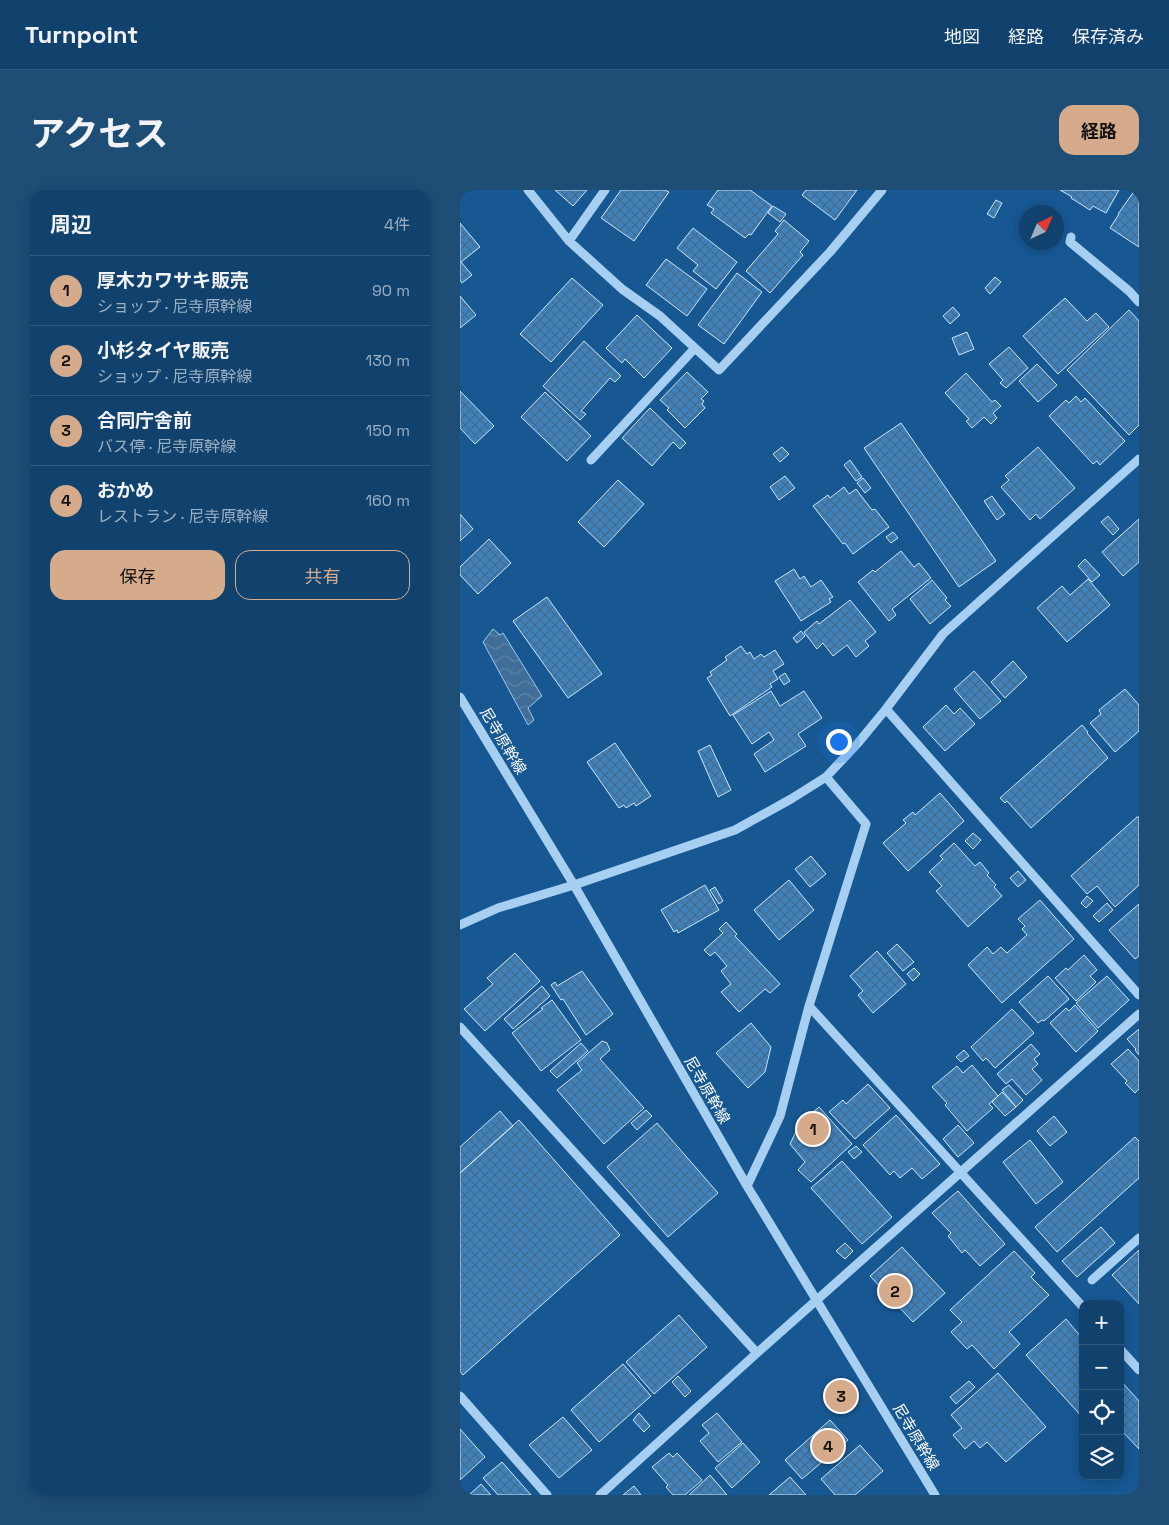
<!DOCTYPE html>
<html lang="ja">
<meta charset="utf-8">
<style>
:root{--surface:#11426e;--page:#1e4d76;--text:#f1f3f6;--muted:#9cb0c2;--line:#305b81;--accent:#d6ab8b}
body{margin:0;font-family:"Space Grotesk","Noto Sans JP",sans-serif;background:var(--page);color:var(--text)}
.controls{position:absolute;right:15px;bottom:15px;display:grid;overflow:hidden;border-radius:10px;box-shadow:0 2px 12px #0003}
.controls button{width:45px;height:45px;display:grid;place-items:center;padding:0;border:0;border-bottom:1px solid var(--line);background:var(--surface);color:var(--text);font:25px sans-serif}
.compass{position:absolute;left:559px;top:15px;width:45px;height:45px;border-radius:50%;background:var(--surface);box-shadow:0 2px 12px #0003;rotate:44deg}
.you{position:absolute;left:378px;top:551px;width:18px;height:18px;margin:-12px;border:4px solid #fff;border-radius:50%;background:#1a73e8;box-shadow:0 0 0 8px #1a73e833}
.badge{display:grid;place-items:center;width:32px;height:32px;border-radius:50%;background:var(--accent);color:#111;font-size:16px;font-weight:700}
.pin{position:absolute;translate:-50% -50%;border:2px solid #fff;box-shadow:0 1px 5px #0006}
.list{margin:0;padding:0;list-style:none}
h2{display:flex;justify-content:space-between;align-items:center;height:65px;margin:0;padding:0 20px;font-size:21px}
h2 small{font-size:16px;font-weight:400;color:var(--muted)}
.list li{display:grid;grid-template-columns:32px 1fr auto;gap:15px;align-items:center;box-sizing:border-box;height:70px;padding:0 20px;border-top:1px solid var(--line)}
.list b{display:block;font-size:19px;white-space:nowrap}
.list p{margin:0;font-size:16px;white-space:nowrap;color:var(--muted)}
.list em{font-size:16px;font-style:normal;color:var(--muted)}
.actions{display:flex;gap:10px;padding:15px 20px}
.actions a{flex:1;padding:11px 0;border:1px solid var(--accent);border-radius:15px;text-align:center;font-size:18px;color:var(--accent)}
.actions .main{background:var(--accent);color:#111}
.icon{flex:none;width:28px;height:28px;fill:none;stroke:currentColor;stroke-width:2;stroke-linecap:round;stroke-linejoin:round}
.map{position:relative;flex:none;width:679px;height:1305px;overflow:hidden;border-radius:15px}
header{display:flex;align-items:center;gap:30px;box-sizing:border-box;height:70px;padding:0 25px;background:var(--surface);border-bottom:1px solid var(--line)}
header strong{font-size:24px}
nav{display:flex;gap:28px;margin-inline-start:auto;font-size:18px}
.intro{display:flex;align-items:center;justify-content:space-between;box-sizing:border-box;height:120px;padding:0 30px}
h1{margin:0;font-size:35px}
.button{padding:12px 22px;border-radius:15px;background:var(--accent);color:#111;font-size:18px;font-weight:700}
main{display:flex;gap:30px;padding:0 30px}
aside{flex:1;background:var(--surface);border-radius:15px;box-shadow:0 2px 12px #0003}
.map>svg:first-child{display:block}
.water{fill:url(#water-waves);stroke:#99cbf3}
.building{fill:url(#building-cross-hatch);stroke:#cde6fc}
.lines{fill:none;stroke-linecap:round;stroke-linejoin:round}
.minor{stroke:#a6cff1;stroke-width:9}
.labels{text-anchor:middle;stroke-width:5;stroke-linejoin:round;paint-order:stroke}
.street-label{font-size:15px;fill:#fff;stroke:#175893}
</style>
<header>
<strong>Turnpoint</strong>
<nav><a>地図</a><a>経路</a><a>保存済み</a></nav>
</header>
<div class="intro"><h1>アクセス</h1><a class="button">経路</a></div>
<main>
<aside>
<h2>周辺<small>4件</small></h2>
<ul class="list">
<li><span class="badge">1</span><div><b>厚木カワサキ販売</b><p>ショップ · 尼寺原幹線</p></div><em>90 m</em></li>
<li><span class="badge">2</span><div><b>小杉タイヤ販売</b><p>ショップ · 尼寺原幹線</p></div><em>130 m</em></li>
<li><span class="badge">3</span><div><b>合同庁舎前</b><p>バス停 · 尼寺原幹線</p></div><em>150 m</em></li>
<li><span class="badge">4</span><div><b>おかめ</b><p>レストラン · 尼寺原幹線</p></div><em>160 m</em></li>
</ul>
<div class="actions"><a class="main">保存</a><a>共有</a></div>
</aside>
<div class="map">
<svg width="679" height="1305" viewBox="0 0 679 1305">
<defs>
<pattern id="water-waves" width="16" height="10" patternUnits="userSpaceOnUse" patternTransform="scale(1.25)"><rect width="16" height="10" fill="#406e98"/><path d="M0 5q4-4 8 0t8 0" fill="none" stroke="#5d84a7"/></pattern>
<pattern id="building-cross-hatch" width="8" height="8" patternUnits="userSpaceOnUse" patternTransform="scale(1.25)"><rect width="8" height="8" fill="#3f82bb"/><path d="M0 0l8 8M0 8l8-8" fill="none" stroke="#446c8f"/></pattern>
</defs>
<rect width="100%" height="100%" fill="#175893"/>
<!-- water -->
<path class="water" d="M33,439L40,445L43,443L82,506L68,518L74,530L68,535L23,452Z"/>
<!-- building -->
<path class="building" d="M95,0H127L113,16Z
M161,0H205L209,2L174,51L141,28Z
M258,0H290L312,16L291,45L289,44L285,48L251,23L254,19L247,15Z
M346,0H397L375,30L342,5Z
M600,0H659L646,23L633,16L630,20L611,8L612,7Z
M675,0H679V57L650,38L659,24H658Z
M536,10L542,13L534,28L527,24Z
M313,16L326,24L320,32L308,23Z
M324,30L349,51L340,62L343,65L310,103L286,81L318,44L315,41Z
M0,33L20,57L1,72L12,85L2,93L0,90Z
M233,38L277,72L256,99L233,81L238,75L217,58Z
M206,69L247,99L227,126L186,95Z
M277,83L302,102L264,154L238,135Z
M535,87L541,92L530,104L525,98Z
M112,88L143,115L91,172L60,144Z
M0,106L16,125L0,138Z
M605,108L627,131L636,123L649,137L598,184L563,146Z
M493,117L500,125L490,134L483,126Z
M669,120L679,131V235L669,245L607,180Z
M177,125L212,158L184,188L165,169L162,173L146,158Z
M507,142L514,159L499,165L492,148Z
M124,151L161,186L155,192L150,188L121,221L126,224L120,230L83,196Z
M549,157L568,178L546,198L540,193L543,190L529,174Z
M577,174L597,195L578,212L559,191Z
M227,182L248,202L241,209L244,211L242,214L245,218L225,238L207,220L209,218L200,210Z
M506,183L532,212L535,210L541,216L533,223L537,228L531,234L524,227L512,238L506,231L509,229L485,203Z
M0,201L34,236L15,254L0,238Z
M85,202L131,246L107,271L61,227Z
M616,206L621,212L625,208L665,251L640,275L637,271L633,274L589,226L606,210L609,213Z
M190,218L226,253L220,259L213,252L192,276L162,248Z
M441,233L536,371L499,397L404,258Z
M322,257L329,264L320,272L313,264Z
M578,257L615,298L580,329L576,324L570,330L541,297L549,290L545,286Z
M390,270L402,287L396,291L384,275Z
M325,286L335,298L319,310L310,297Z
M403,288L411,298L405,303L397,293Z
M158,290L184,314L144,357L118,332Z
M384,297L389,304L396,299L412,320L415,319L429,337L393,364L385,353L383,354L353,316L368,305L370,308Z
M532,306L545,324L537,330L524,311Z
M0,324L13,339L0,351Z
M648,326L659,339L653,345L641,332Z
M679,329V372L663,386L642,362Z
M433,342L438,348L431,353L426,347Z
M29,349L51,373L18,404L0,385V377Z
M441,361L454,377L459,373L471,388L432,419L436,425L429,431L398,392L413,380L415,382Z
M625,369L640,385L632,392L618,376Z
M334,379L340,389L344,386L351,397L361,390L373,407L369,409L371,412L341,431L315,391Z
M628,389L650,415L607,452L577,418L602,396L610,405Z
M472,390L487,408L485,410L491,416L470,434L450,409Z
M87,407L142,484L108,508L53,431Z
M390,410L416,442L405,451L409,456L396,467L387,455L373,466L363,453L357,459L344,442L357,431L359,434Z
M341,441L345,446L337,453L333,448Z
M281,456L287,464L290,462L294,469L301,464L304,467L315,460L324,474L313,481L318,489L310,494L312,497L270,526L247,488L252,485L250,482L267,470L265,467Z
M553,471L567,487L545,508L531,492Z
M514,481L541,511L520,529L494,499Z
M325,483L330,491L324,495L319,487Z
M665,499L679,515V541L655,562L630,533L641,524L639,520Z
M311,501L320,516L344,501L362,528L338,544L346,556L305,582L294,564L314,550L309,542L292,554L273,525Z
M486,515L494,524L500,518L515,534L485,561L463,537Z
M622,535L628,542L627,543L648,568L571,638L547,611L545,613L540,608Z
M155,553L191,606L176,616L174,613L166,618L164,615L159,618L127,572Z
M250,555L271,600L258,607L238,561Z
M480,603L504,631L448,681L423,653L446,633L443,630L453,622L455,625Z
M677,627H679V695L655,717L637,696L627,704L611,686Z
M513,643L521,650L513,659L505,651Z
M494,653L515,676L520,672L529,683L527,685L536,695L534,697L542,706L508,737L476,701L482,696L469,682L483,669L480,666Z
M351,666L366,684L350,697L335,679Z
M558,681L566,690L558,697L550,688Z
M329,690L354,720L319,750L294,720Z
M245,695L259,720L218,743L217,740L214,742L201,720Z
M255,697L263,711L259,714L250,700Z
M627,706L633,711L626,718L621,713Z
M580,710L614,749L542,813L508,775L527,757L533,764L541,757L547,763L567,745L562,739L565,736L558,729Z
M647,713L653,720L639,732L633,726Z
M679,714V766L675,769L649,740Z
M266,732L277,744L275,746L320,794L310,803L305,799L279,822L261,802L271,794L261,781L267,776L255,762L250,766L244,760L263,743L259,739Z
M437,754L454,772L443,781L427,763Z
M417,761L446,794L413,823L398,805L403,801L390,786Z
M55,763L80,791L25,841L4,819L33,794L27,788Z
M624,765L637,780L630,786L636,792L616,811L595,788L606,778L608,780Z
M454,778L460,784L453,791L447,784Z
M122,781L153,824L126,845L103,809L101,810L91,795L95,792L97,796Z
M588,786L609,809L584,831L582,830L578,833L559,812Z
M647,786L669,810L638,838L616,813Z
M82,796L90,806L53,839L44,829Z
M92,810L121,850L81,881L52,843L83,819L81,818Z
M615,815L638,841L616,862L590,833L606,818L609,821Z
M552,819L574,843L535,878L526,868L523,871L511,857Z
M291,833L311,857L305,882L288,898L256,863Z
M679,839V865L675,860L676,859L667,849Z
M142,851L147,853L150,860L140,869L184,918L144,954L97,900L122,880L117,873Z
M121,853L128,861L97,888L90,881Z
M571,854L580,864L574,869L578,874L572,879L582,890L566,905L552,889L546,894L537,884Z
M668,859L679,871V899L675,903L665,893L667,891L651,874Z
M504,860L509,866L501,872L496,867Z
M512,875L538,906L529,914L533,918L507,941L485,915L487,913L472,897L497,876L503,883Z
M408,894L430,918L395,949L369,922L383,910L386,914Z
M549,895L563,910L556,917L542,900Z
M542,902L556,917L545,926L532,912Z
M359,917L392,954L351,992L338,980L345,972L330,954L340,933Z
M186,920L192,926L177,940L171,933Z
M40,921L53,936L0,983V957Z
M436,925L480,974L462,989L452,978L440,988L434,981L430,985L403,955Z
M594,926L607,942L590,956L577,941Z
M59,930L160,1045L3,1185L0,1181V983Z
M197,933L258,1003L208,1047L147,977Z
M498,935L514,953L498,967L483,949Z
M675,947L679,951V988L597,1062L575,1037Z
M570,950L603,992L576,1014L543,972Z
M396,956L402,962L394,969L388,962Z
M382,971L432,1027L402,1054L351,998Z
M498,1001L545,1054L520,1076L505,1060L502,1063L488,1046L491,1043L472,1023Z
M641,1037L655,1053L617,1087L602,1071Z
M385,1053L393,1061L385,1069L376,1061Z
M442,1057L485,1103L453,1132L410,1086Z
M679,1060V1114L652,1085Z
M554,1061L575,1083L571,1087L589,1105L549,1142L560,1154L534,1179L512,1155L507,1159L491,1142L502,1132L490,1120Z
M219,1125L247,1157L194,1204L166,1172Z
M606,1129L623,1149V1228L566,1165Z
M163,1174L191,1206L139,1252L111,1220Z
M538,1183L586,1237L546,1272L527,1252L520,1258L514,1251L505,1259L493,1245L502,1238L491,1225Z
M218,1186L231,1201L225,1207L212,1192Z
M660,1190L679,1211V1259L660,1239Z
M509,1191L515,1197L496,1214L490,1207Z
M179,1223L190,1236L184,1242L173,1230Z
M257,1223L282,1252L258,1272L240,1251L249,1243L242,1235Z
M103,1227L132,1260L99,1288L69,1255Z
M370,1230L388,1250L342,1289L325,1270Z
M0,1239L25,1267L0,1290Z
M283,1253L300,1272L272,1298L255,1278Z
M400,1255L423,1281L395,1305H375L361,1289Z
M209,1263L213,1267L217,1263L242,1290L225,1305H213L206,1297L208,1295L192,1277Z
M42,1272L71,1305H38L23,1288Z
M250,1285L267,1305H229Z
M330,1287L346,1305H309Z
M21,1294L31,1305H9Z
M174,1296L181,1305H163Z"/>
<g class="lines">
<!-- minor -->
<path class="minor" d="M68,0L109,51L162,99L200,126L259,180L370,62L422,0
M611,47L610,52L669,101L679,112
M109,51L145,0
M131,270L235,158
M0,507L114,695L287,996L475,1305
M426,519L679,805
M0,735L38,718L114,695L275,640L331,609L366,587L398,553L426,519L483,444L679,269
M349,816L623,1117
M0,837L297,1163
M287,996L320,926L349,816L406,634L366,587
M632,1090L679,1048
M660,1159L679,1180
M0,1206L87,1305
M140,1305L297,1163L679,824"/>
</g>
<g class="labels">
<!-- street labels -->
<g class="street-label">
<text transform="translate(43 551) rotate(59)" y="5">尼寺原幹線</text>
<text transform="translate(247 900) rotate(60)" y="5">尼寺原幹線</text>
<text transform="translate(456 1247) rotate(59)" y="5">尼寺原幹線</text>
</g>
</g>
</svg>
<div class="controls">
<button>+</button>
<button>−</button>
<button><svg class="icon" aria-label="locate" viewBox="0 0 24 24"><circle cx="12" cy="12" r="6"/><path d="M12 2v4M12 18v4M2 12h4M18 12h4"/></svg></button>
<button><svg class="icon" aria-label="layers" viewBox="0 0 24 24"><path d="M12 4l9 5-9 5-9-5zM3 14l9 5 9-5"/></svg></button>
</div>
<svg class="compass" viewBox="-18 -18 36 36"><path d="M0-13l5 13h-10z" fill="#e53935"/><path d="M0 13l5-13h-10z" fill="#9cb0c2"/></svg>
<div class="you"></div>
<div class="pin badge" style="left:353px;top:939px">1</div>
<div class="pin badge" style="left:435px;top:1101px">2</div>
<div class="pin badge" style="left:381px;top:1206px">3</div>
<div class="pin badge" style="left:368px;top:1256px">4</div>
</div>
</main>
